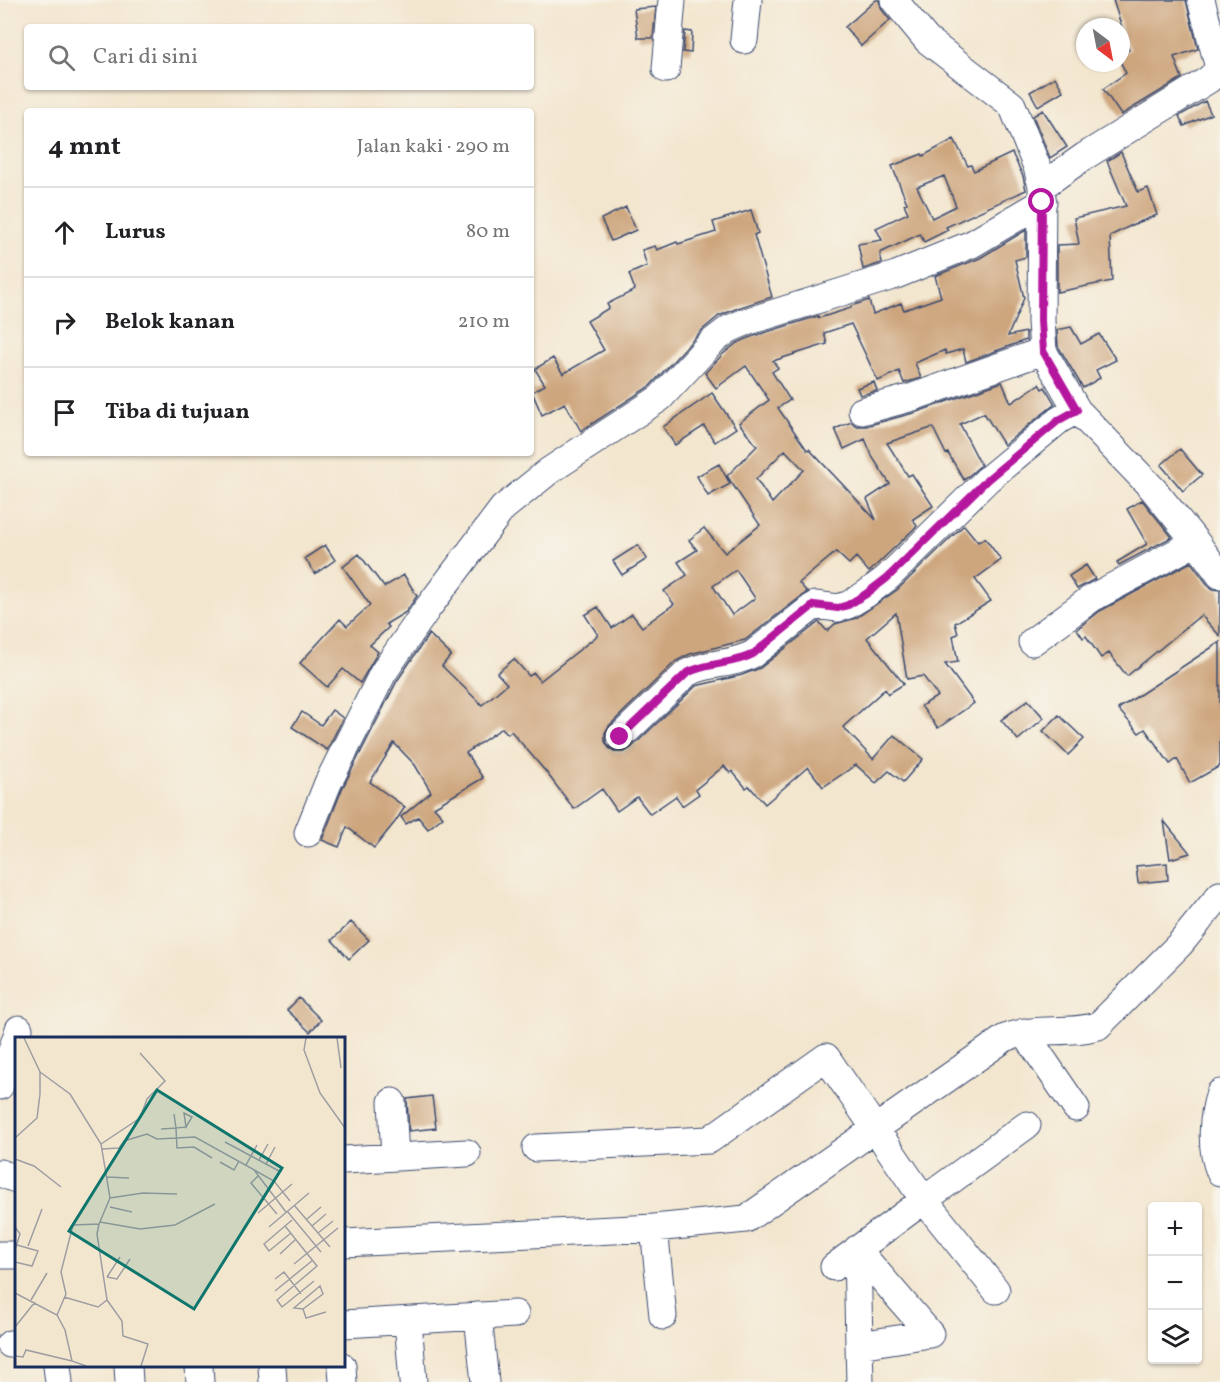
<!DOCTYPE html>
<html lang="id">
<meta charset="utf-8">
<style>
:root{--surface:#fff;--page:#f2f2f2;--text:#202124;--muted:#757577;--line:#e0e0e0}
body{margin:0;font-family:Vollkorn,serif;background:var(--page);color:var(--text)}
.controls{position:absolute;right:18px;bottom:18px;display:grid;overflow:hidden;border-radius:6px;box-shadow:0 2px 4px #0004}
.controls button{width:54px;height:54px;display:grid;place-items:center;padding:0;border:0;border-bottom:2px solid var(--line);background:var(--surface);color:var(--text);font:30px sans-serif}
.compass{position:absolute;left:1076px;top:18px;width:54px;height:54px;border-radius:50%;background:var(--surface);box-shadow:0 2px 4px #0004;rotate:148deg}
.stop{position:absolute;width:18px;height:18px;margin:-14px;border:4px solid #b5179e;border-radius:50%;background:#fff}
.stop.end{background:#b5179e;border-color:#fff;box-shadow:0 2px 6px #0008}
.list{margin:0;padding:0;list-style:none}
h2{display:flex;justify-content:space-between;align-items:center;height:78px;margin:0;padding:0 24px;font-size:26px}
h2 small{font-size:20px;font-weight:400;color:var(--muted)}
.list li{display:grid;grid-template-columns:39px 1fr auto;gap:18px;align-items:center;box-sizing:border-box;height:90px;padding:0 24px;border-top:2px solid var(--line)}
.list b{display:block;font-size:22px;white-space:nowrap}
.list em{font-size:20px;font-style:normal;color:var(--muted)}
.icon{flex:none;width:33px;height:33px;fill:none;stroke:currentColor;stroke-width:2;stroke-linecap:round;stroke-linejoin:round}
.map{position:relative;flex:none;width:1220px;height:1382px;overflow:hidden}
.search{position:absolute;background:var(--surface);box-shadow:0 2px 4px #0004;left:24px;top:24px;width:510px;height:66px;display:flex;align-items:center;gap:15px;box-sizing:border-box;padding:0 21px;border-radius:6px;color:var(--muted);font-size:22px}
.panel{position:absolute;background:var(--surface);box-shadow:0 2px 4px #0004;left:24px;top:108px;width:510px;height:348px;border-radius:6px}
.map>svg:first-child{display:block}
.building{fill:#cda67e;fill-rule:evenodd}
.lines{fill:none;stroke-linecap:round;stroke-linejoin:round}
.minor-casing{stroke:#3b4a6f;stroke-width:29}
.minor{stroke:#fff;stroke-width:27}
.route{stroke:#b5179e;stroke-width:8}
.inset-road{fill:none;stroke:#9d9da2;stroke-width:1.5}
.view{fill:#0f766e;fill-opacity:0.15;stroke:#0f766e;stroke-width:3}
.inset-edge{fill:none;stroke:#1b2f5e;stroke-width:3}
</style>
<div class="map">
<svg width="1220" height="1382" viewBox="0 0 1220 1382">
<rect width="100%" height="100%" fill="#f7f3e8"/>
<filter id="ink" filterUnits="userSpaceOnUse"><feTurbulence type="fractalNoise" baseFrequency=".0167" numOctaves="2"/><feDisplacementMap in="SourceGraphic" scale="12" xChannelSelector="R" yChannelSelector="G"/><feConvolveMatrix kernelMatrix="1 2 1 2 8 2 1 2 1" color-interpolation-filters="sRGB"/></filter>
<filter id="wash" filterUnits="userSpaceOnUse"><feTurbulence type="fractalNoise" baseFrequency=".008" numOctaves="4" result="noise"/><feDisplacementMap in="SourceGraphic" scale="24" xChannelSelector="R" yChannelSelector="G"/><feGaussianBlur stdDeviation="1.35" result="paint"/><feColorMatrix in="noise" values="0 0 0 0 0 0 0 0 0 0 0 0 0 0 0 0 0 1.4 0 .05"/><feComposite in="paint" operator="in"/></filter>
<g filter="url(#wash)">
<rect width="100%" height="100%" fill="#f3e6cf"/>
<g id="blocks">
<!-- building -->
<path class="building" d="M876,0H879L882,10L890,20L861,46L845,27Z
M1113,0H1186L1198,49L1174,57L1182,78L1121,115L1103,89L1126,73L1121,63V54L1129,50Z
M656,7L653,38H638L634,9Z
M685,31L692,32L691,53L683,52Z
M1055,77L1063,91L1038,106L1030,92Z
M1205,101L1211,114L1184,126L1179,116Z
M1043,110L1067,147L1050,158L1033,116Z
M954,139L968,166L971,165L974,171L1012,153L1023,176L1026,190L946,227L948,230L924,242L920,234L880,253L882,263L863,269L858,244L882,240L876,228L908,213L904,204L907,203L892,166L922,154L923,156ZM944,176L956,206L932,218L917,187Z
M1121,152L1138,192L1148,188L1157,215L1132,225L1110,236L1112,281L1057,292V245L1079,244L1074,218L1126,206L1107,161Z
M626,207L636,230L611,241L601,219Z
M751,210L758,233L754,235L772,297L738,308L719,316L701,331L650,386L581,431L565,403L542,415L532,392L545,385L535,369L553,358L563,374L604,350L587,321L609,308L607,304L635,290L629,274L647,266L642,250L655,246L657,250L677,242L678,244L716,232L713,222Z
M1026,230V257L1015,260L1024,298L1008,336L1026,332V340L966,362L963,349L946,354L945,350L915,363L921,378L904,383L899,371L878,381L851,324L824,333L827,344L773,361L778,368L772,372L790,400L778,408L807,450L809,449L876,520L867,499L890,484L873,458L865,439L844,449L835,429L851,422L857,426H866L917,412L1002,382L1011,403L1039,384L1042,389L1045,387L1055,404L1004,445L984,413L960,424L981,465L964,480L948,453L946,454L933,428H931L887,443L908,476L912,474L933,506L913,519L917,526L869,572L856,557L849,564L836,552L799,583L807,592L745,640L690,654L676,661L609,726L605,733V741L609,748L616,752H624L631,748L696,686L742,675L760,668L819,622L827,631L835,624L856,618L897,590L964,525L978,542L985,538L1001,560L975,579L991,601L955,623L958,634L953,636L958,662L945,664L974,703L938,728L921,706L938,696L923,676L907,679L896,613L867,638L904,684L888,694L885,689L843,727L873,759L894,735L923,759L903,782L889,771L876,783L856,765L823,787L808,767L765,804L749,786L746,788L732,771L730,773L724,766L696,789L699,794L682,806L676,796L650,814L637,797L617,811L602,789L574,809L546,772L511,731L508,734L502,728L466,753L483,778L434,807L443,817L428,829L418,817L406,824L401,817L431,792L415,765L394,743L370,782L405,807L395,822L374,848L347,827L339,847L322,840L342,789L397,681L429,634L451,655L442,666L482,705L507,684L497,673L514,659L529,676L534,673L540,681L598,635L585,615L598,607L612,628L632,614L642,627L674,604L664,591L687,575L678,562L697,550L689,540L704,528L725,553L760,525L727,476L757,446L739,423L769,400L746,366L716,388L705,373L723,354L737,343L748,338L818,316L819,318L851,308V306L869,300L873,314L901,303L904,310L941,297L935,276L980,258ZM785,450L804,470L772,503L756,479ZM736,570L755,598L732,615L713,586Z
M1071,327L1081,344L1099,334L1116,360L1096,370L1100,378L1083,388L1058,346L1057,330Z
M874,382L877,391L860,395L857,388Z
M712,393L736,428L715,442L704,426L675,445L663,427Z
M1180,449L1202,475L1183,491L1161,465Z
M719,464L730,484L708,496L697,476Z
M1142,500L1172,537L1119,565L1117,562L1147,544L1127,509Z
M325,545L335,560L315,574L305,558Z
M638,545L647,559L622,575L613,561Z
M359,554L384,587L404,575L417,596L406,612L386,624L389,627L370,645L378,652L360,683L343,669L327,687L300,663L340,619L347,626L370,605L343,567Z
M1191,562L1208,585L1213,589L1220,590V636L1201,615L1127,676L1109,653L1101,658L1086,636L1083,638L1077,629L1100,611Z
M1086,565L1095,579L1077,589L1069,576Z
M1220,642V766L1190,783L1177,759L1170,764L1145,729L1139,733L1118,709Z
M1028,700L1044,718L1018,740L1001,720Z
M332,710L343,718L327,750L292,727L302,712L321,725Z
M1059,715L1084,739L1068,755L1043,731Z
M1164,821L1190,853L1170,859Z
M1167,863L1168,880L1138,883L1136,866Z
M351,922L369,940L349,959L332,940Z
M299,998L321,1020L310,1032L287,1010Z
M432,1096L436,1128L409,1131L407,1099Z"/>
</g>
</g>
<g filter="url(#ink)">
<use href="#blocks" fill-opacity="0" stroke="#3b4a6f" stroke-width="1.5"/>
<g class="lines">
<defs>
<path id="minor" d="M894,0L927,40L1012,105L1037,167L1042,186
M1201,0L1218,64L1216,73L1208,80L1085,156L1042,186L1041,321L1043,351L1077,410L1153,489L1196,542L1220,575
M744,40L748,0
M666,69L672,0
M862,411L913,397L1043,351
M1032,642L1092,598L1196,542
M620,737L687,673C708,662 733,665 753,654L815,605L838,608L848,605L866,594L887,578L988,479L1059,420L1077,410
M308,833L328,783L383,673L427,609L503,508L549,471L660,398L712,342L729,329L743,323L896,275L972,244L1043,202
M1024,1032L1076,1108
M0,1086L19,1029
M1220,1093C1212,1117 1210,1149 1220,1172
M392,1102L395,1157
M536,1148L709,1140L826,1057L924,1200L1027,1125
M344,1160L467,1153
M0,1173L16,1179
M654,1228L663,1316
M344,1243L654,1228L746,1219L1005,1038C1036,1026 1067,1035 1098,1026L1180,944L1220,895
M857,1249L930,1334L859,1345Z
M0,1255H16
M834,1267L924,1200L996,1290
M478,1316L485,1382
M408,1321L413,1382
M344,1324L515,1314
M10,1344H16
M859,1345L860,1381
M57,1366L59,1382
M128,1366L129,1382
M199,1366L200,1382
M272,1366L273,1382
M342,1366L343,1382"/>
</defs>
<!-- minor casing -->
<use href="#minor" class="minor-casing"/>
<!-- minor -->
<use href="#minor" class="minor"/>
</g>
</g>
<g class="lines" filter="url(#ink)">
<!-- route -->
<path class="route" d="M620,737L687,673C708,662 733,665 753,654L814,605L838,608L848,605L866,594L887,578L988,479L1059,420L1077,410L1043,351L1041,321L1042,202"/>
</g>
<!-- overview -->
<g transform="translate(15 1037)">
<rect width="330" height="330" fill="#f3e6cf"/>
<path class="inset-road" d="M291,1L289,13L305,56L330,91M322,1L326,31M25,35L55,57L86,107L95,161L84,187L58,188L46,235L51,257L42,278M169,76L177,80L171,90ZM159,77L161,91L172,90M146,92L161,91L162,111L179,110L197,121M0,101L22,81L25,57V35L9,1M210,105L264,134M86,107L125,81L132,62L150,44L125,16M87,112L104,111L109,104L132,97L142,102L180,100L259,144L275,164M0,122L19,129L46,150M244,123L253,107M205,125L219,133L224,124M251,127L260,110M231,128L242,108M239,133L271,175M243,139L236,146L262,177M91,140L114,141M95,161L128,156L162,157M279,168L315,210M95,170L117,175M272,174L306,215M243,176L277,147M292,182L306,170M85,185L125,192L160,188L200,167M270,189L302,229L262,263L267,270L299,244M297,189L311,177M0,190L5,197L0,213M254,190L294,156M276,196L254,214L249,207L277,183M303,196L318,184M13,209L27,172M265,217L281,202M0,225L17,229L23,214L2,208M279,227L323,191M92,240L102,242L115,222M92,240L105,220M260,242L269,235L286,257M260,254L298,223M0,256L42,278L50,293L57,324L71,329M49,260L83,270L92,263L82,197L84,187M16,263L32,236M92,263L107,284L108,299L133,307L126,329M288,272L308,257L305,249L279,271L288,272L291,281L311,275M0,290L20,265M0,319L8,320L11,313L57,324"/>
<path class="view" d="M142,53L267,131L179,272L54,194Z"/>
<rect width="330" height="330" class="inset-edge"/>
</g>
</svg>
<div class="controls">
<button>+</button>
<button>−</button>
<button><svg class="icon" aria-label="layers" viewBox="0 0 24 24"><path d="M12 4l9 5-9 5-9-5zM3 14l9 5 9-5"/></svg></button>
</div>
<svg class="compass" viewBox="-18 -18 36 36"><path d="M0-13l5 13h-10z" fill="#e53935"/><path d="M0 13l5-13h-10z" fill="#757577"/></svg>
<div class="stop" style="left:1042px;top:202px"></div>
<div class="stop end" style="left:620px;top:737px"></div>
<div class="search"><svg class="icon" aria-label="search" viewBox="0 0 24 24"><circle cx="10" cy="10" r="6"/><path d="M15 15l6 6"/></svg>Cari di sini</div>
<section class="panel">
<h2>4 mnt<small>Jalan kaki · 290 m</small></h2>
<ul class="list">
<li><svg class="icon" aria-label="ahead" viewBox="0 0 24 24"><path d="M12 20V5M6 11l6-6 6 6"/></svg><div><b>Lurus</b></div><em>80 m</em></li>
<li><svg class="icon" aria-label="right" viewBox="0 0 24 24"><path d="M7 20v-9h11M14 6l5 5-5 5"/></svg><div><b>Belok kanan</b></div><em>210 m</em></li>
<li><svg class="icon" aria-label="arrive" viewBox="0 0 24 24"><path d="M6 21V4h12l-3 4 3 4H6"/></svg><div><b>Tiba di tujuan</b></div></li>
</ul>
</section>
</div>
